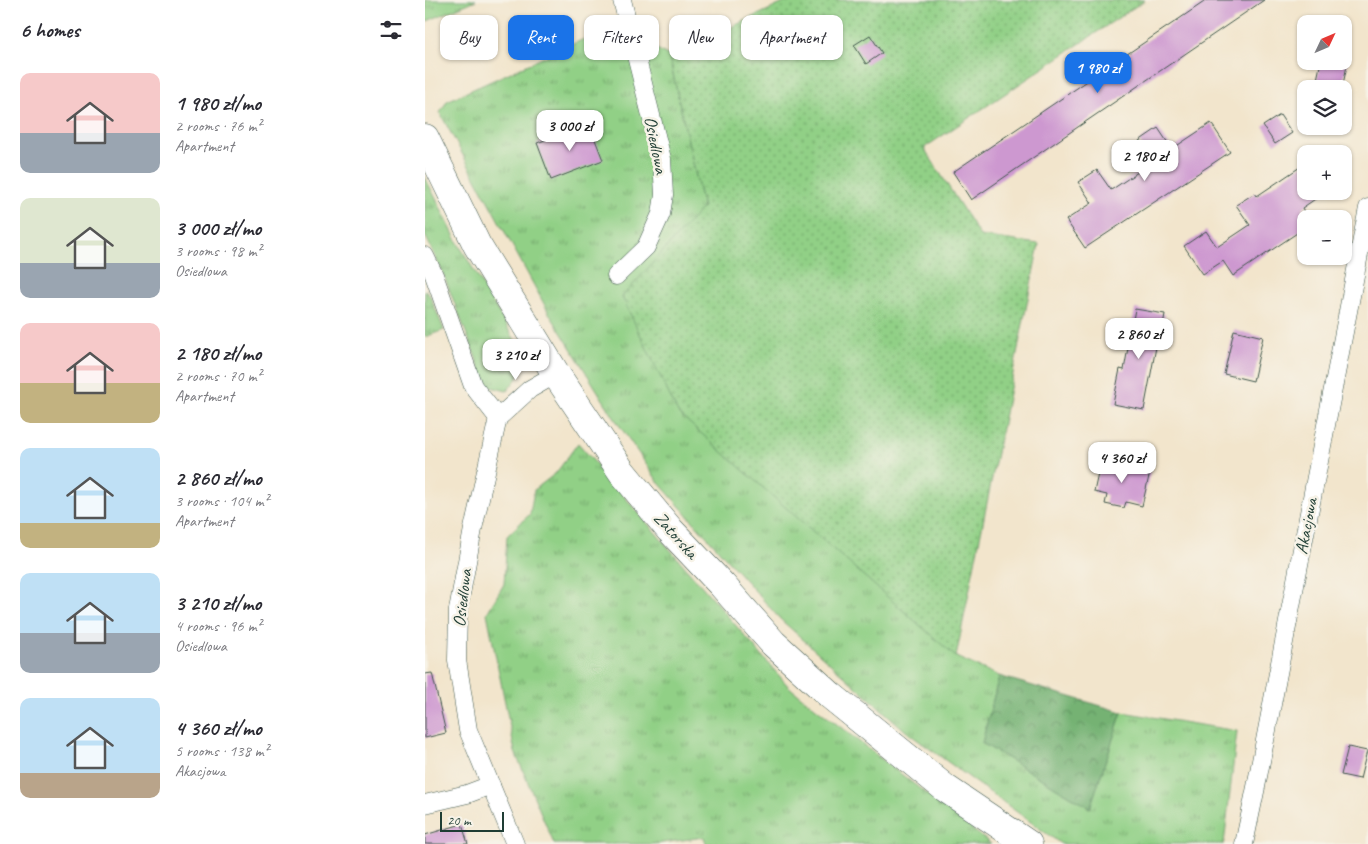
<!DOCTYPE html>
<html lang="en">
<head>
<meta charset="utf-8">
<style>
	body { margin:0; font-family:Caveat,sans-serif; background:#f7f7f7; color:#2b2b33; height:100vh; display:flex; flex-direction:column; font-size:19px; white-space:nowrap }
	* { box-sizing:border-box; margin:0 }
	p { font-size:16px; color:#7c7c81 }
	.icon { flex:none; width:28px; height:28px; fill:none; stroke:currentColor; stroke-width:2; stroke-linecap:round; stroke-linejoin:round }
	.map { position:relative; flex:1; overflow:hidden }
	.side { display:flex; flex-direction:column; background:#fff; width:425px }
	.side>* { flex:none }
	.hud { position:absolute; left:15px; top:15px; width:475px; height:45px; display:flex; gap:10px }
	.needle { width:32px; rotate:46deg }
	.fabs { position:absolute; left:872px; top:15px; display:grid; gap:10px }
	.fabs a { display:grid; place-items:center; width:55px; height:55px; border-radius:10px; background:#fff; box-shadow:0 1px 4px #0004; font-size:25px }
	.scale { position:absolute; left:15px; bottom:12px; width:64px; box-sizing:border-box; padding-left:5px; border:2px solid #1f3d34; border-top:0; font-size:14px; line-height:18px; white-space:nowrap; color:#1f3d34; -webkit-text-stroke:4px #f7f3e8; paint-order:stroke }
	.price { position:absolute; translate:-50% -42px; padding:0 11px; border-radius:10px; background:#fff; color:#222; font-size:16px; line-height:32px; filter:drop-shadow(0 1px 2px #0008) }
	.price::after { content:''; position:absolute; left:50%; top:30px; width:15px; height:11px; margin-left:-8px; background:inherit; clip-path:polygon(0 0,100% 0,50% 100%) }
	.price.active { background:#1a73e8; color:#fff }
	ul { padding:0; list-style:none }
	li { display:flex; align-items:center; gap:15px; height:125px; padding:0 20px }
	li span { display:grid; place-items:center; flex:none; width:140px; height:100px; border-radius:10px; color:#555 }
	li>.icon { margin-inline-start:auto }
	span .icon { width:60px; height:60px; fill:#fffc; stroke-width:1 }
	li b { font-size:21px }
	h2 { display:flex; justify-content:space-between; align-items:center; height:60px; padding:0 20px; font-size:21px }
	.pill { padding:0 18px; border-radius:10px; background:#fff; box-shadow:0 1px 4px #0004; font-size:18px; line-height:45px }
	.pill.active { background:#1a73e8; color:#fff }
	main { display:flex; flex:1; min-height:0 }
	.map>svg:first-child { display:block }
	.grass { fill:url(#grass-tufts); stroke:#58865d }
	.forest { fill:url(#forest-crowns); stroke:#4a7854 }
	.park { fill:url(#park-dots); stroke:#58865d }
	.building { fill:#cd98d0 }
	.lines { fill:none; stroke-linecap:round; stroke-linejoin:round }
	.street-casing { stroke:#3f564b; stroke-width:19 }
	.primary-casing { stroke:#3f564b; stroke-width:29 }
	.street { stroke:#fff; stroke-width:18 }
	.primary { stroke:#fff; stroke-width:28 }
	.labels { text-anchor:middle; stroke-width:5; stroke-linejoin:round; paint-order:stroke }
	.street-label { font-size:18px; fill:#1f3d34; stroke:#f7f3e8 }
</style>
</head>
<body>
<main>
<section class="side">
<h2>6 homes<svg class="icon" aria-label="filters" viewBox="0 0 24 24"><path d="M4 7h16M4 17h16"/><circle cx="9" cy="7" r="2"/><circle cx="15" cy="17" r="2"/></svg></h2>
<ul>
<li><span style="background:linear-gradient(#f6c9c9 60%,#9aa5b1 0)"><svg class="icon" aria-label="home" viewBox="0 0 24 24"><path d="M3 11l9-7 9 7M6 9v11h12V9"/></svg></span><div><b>1 980 zł/mo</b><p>2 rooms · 76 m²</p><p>Apartment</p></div></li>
<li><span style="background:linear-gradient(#dfe7d0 65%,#9aa5b1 0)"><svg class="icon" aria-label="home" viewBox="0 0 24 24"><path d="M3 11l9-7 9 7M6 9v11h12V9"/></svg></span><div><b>3 000 zł/mo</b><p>3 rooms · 98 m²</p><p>Osiedlowa</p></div></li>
<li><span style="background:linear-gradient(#f6c9c9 60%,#c2b280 0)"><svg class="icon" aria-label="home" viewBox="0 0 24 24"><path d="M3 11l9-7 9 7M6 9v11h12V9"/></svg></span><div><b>2 180 zł/mo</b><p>2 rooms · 70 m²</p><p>Apartment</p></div></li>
<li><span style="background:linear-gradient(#bfe0f5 75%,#c2b280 0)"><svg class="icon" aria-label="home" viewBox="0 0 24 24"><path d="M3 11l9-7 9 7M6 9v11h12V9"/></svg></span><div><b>2 860 zł/mo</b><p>3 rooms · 104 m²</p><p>Apartment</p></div></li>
<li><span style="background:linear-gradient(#bfe0f5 60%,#9aa5b1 0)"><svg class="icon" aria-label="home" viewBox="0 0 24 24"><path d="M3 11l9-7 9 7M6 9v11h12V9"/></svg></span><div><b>3 210 zł/mo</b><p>4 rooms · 96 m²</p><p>Osiedlowa</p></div></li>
<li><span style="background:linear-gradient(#bfe0f5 75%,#b9a48a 0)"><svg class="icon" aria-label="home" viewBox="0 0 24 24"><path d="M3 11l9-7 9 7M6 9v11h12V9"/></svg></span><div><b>4 360 zł/mo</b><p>5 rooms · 138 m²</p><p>Akacjowa</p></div></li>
</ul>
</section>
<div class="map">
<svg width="943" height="844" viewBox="0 0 943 844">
	<defs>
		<pattern id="grass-tufts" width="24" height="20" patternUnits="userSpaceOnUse" patternTransform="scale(1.25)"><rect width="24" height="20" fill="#91d086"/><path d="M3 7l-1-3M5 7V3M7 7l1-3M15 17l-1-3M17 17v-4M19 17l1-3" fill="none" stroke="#76aa6e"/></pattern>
		<pattern id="forest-crowns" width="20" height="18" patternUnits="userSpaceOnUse" patternTransform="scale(1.25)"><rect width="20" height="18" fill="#74b273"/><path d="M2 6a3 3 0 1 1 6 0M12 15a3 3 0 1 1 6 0" fill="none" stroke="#5f925f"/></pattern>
		<pattern id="park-dots" width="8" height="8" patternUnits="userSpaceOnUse" patternTransform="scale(1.25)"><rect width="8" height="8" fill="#91d086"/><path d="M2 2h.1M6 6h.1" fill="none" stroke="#76aa6e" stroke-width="1.8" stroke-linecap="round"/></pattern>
	</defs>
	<rect width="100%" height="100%" fill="#f7f3e8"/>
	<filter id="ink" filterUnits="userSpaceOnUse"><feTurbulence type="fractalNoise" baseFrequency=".02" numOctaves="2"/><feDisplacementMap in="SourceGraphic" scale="10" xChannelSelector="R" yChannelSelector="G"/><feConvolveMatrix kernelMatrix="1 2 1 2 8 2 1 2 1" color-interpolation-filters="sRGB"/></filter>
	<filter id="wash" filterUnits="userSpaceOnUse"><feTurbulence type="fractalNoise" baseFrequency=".0096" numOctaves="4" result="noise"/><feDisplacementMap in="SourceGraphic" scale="20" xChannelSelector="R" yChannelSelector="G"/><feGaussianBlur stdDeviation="1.12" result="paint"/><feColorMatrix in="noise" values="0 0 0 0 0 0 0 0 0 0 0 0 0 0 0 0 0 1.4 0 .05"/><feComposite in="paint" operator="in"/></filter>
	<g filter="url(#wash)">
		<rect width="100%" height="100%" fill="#f2e5cc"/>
		<!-- grass -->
		<g class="grass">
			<path d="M0 0H51L0 22Z"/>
			<path d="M190 25 244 56 278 208 197 298 531 657 574 676 557 743 665 808 697 712 812 731 799 844H636L483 733 355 619 234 483 190 419 124 313 15 113 22 101Z"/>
			<path d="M0 177 33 243 98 354 93 377 82 391 62 386 17 271 0 235Z"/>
			<path d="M0 290 5 296 19 330 0 337Z"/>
			<path d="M153 443 364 687 566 844H281L279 837 230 844H129L90 752 62 613 79 584 82 536 105 514 109 490 131 473Z"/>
		</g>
		<!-- forest -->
		<path class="forest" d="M574 676 697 712 665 808 557 743Z"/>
		<!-- park -->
		<path class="park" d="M365 0H720L499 148 555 236 614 244 531 657 253 413 197 297 278 207 244 56Z"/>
		<g id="blocks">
			<!-- building -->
			<g class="building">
				<path d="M782 0H839L546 200 528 172Z"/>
				<path d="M445 35 457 53 441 64 429 45Z"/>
				<path d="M896 61H923L917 89H890Z"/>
				<path d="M855 115 867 133 850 144 838 126Z"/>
				<path d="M786 123 805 152 660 248 641 220 667 203 653 182 672 170 686 190 728 162 714 141 733 128 747 149Z"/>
				<path d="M164 124 178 160 126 180 112 143Z"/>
				<path d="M881 163V191H902L877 208 881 215V227L808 276 798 261 778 274 759 246 781 231 792 247 825 225 811 205 830 193 832 196Z"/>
				<path d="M710 309 740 314 734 348 731 347 719 410 688 404 695 369 699 370Z"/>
				<path d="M809 330 838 337 828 381 799 374Z"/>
				<path d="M676 460 725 472 717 506 701 502 699 508 680 504 682 495 669 492Z"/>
				<path d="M7 673 21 733 0 738V674Z"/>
				<path d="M923 747 942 751 935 779 916 775Z"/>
				<path d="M37 824 43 844H0V835Z"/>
			</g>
		</g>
	</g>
	<g filter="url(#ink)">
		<use href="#blocks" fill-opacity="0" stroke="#3f564b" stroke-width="1"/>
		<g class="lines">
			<defs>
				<g id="street">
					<path d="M0 256 9 275 48 386 73 418"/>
					<path d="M191 276 221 247 236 214 239 195 237 159 197 0"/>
					<path d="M0 804 42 794 66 785"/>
					<path d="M90 844 43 730 32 660 33 610 48 529 73 418 105 389 131 374"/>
					<path d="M819 844 831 787 943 208"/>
				</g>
				<path id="primary" d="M0 138 52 245 131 374 197 472 245 530 297 585 348 643 405 695 520 788 603 844"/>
			</defs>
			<!-- street casing -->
			<use href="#street" class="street-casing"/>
			<!-- primary casing -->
			<use href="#primary" class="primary-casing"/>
			<!-- street -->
			<use href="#street" class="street"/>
			<!-- primary -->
			<use href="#primary" class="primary"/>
		</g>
	</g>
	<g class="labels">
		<!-- street labels -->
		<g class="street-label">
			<text transform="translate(231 145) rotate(79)" y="6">Osiedlowa</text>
			<text transform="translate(881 526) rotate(-79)" y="6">Akacjowa</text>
			<text transform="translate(251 535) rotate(48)" y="6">Zatorska</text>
			<text transform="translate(37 598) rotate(-83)" y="6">Osiedlowa</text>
		</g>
	</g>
</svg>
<div class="fabs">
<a><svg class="needle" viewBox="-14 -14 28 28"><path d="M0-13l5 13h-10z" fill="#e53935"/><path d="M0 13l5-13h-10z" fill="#7c7c81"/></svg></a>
<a><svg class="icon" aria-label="layers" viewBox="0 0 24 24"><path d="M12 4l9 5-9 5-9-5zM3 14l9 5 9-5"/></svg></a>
<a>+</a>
<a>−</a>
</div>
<div class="scale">20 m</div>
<b class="price active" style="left:673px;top:94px">1 980 zł</b>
<b class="price" style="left:145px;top:152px">3 000 zł</b>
<b class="price" style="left:720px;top:182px">2 180 zł</b>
<b class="price" style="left:714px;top:360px">2 860 zł</b>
<b class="price" style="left:91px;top:381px">3 210 zł</b>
<b class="price" style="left:697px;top:484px">4 360 zł</b>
<div class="hud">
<a class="pill">Buy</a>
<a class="pill active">Rent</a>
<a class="pill">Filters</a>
<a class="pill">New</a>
<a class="pill">Apartment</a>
</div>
</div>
</main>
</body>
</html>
